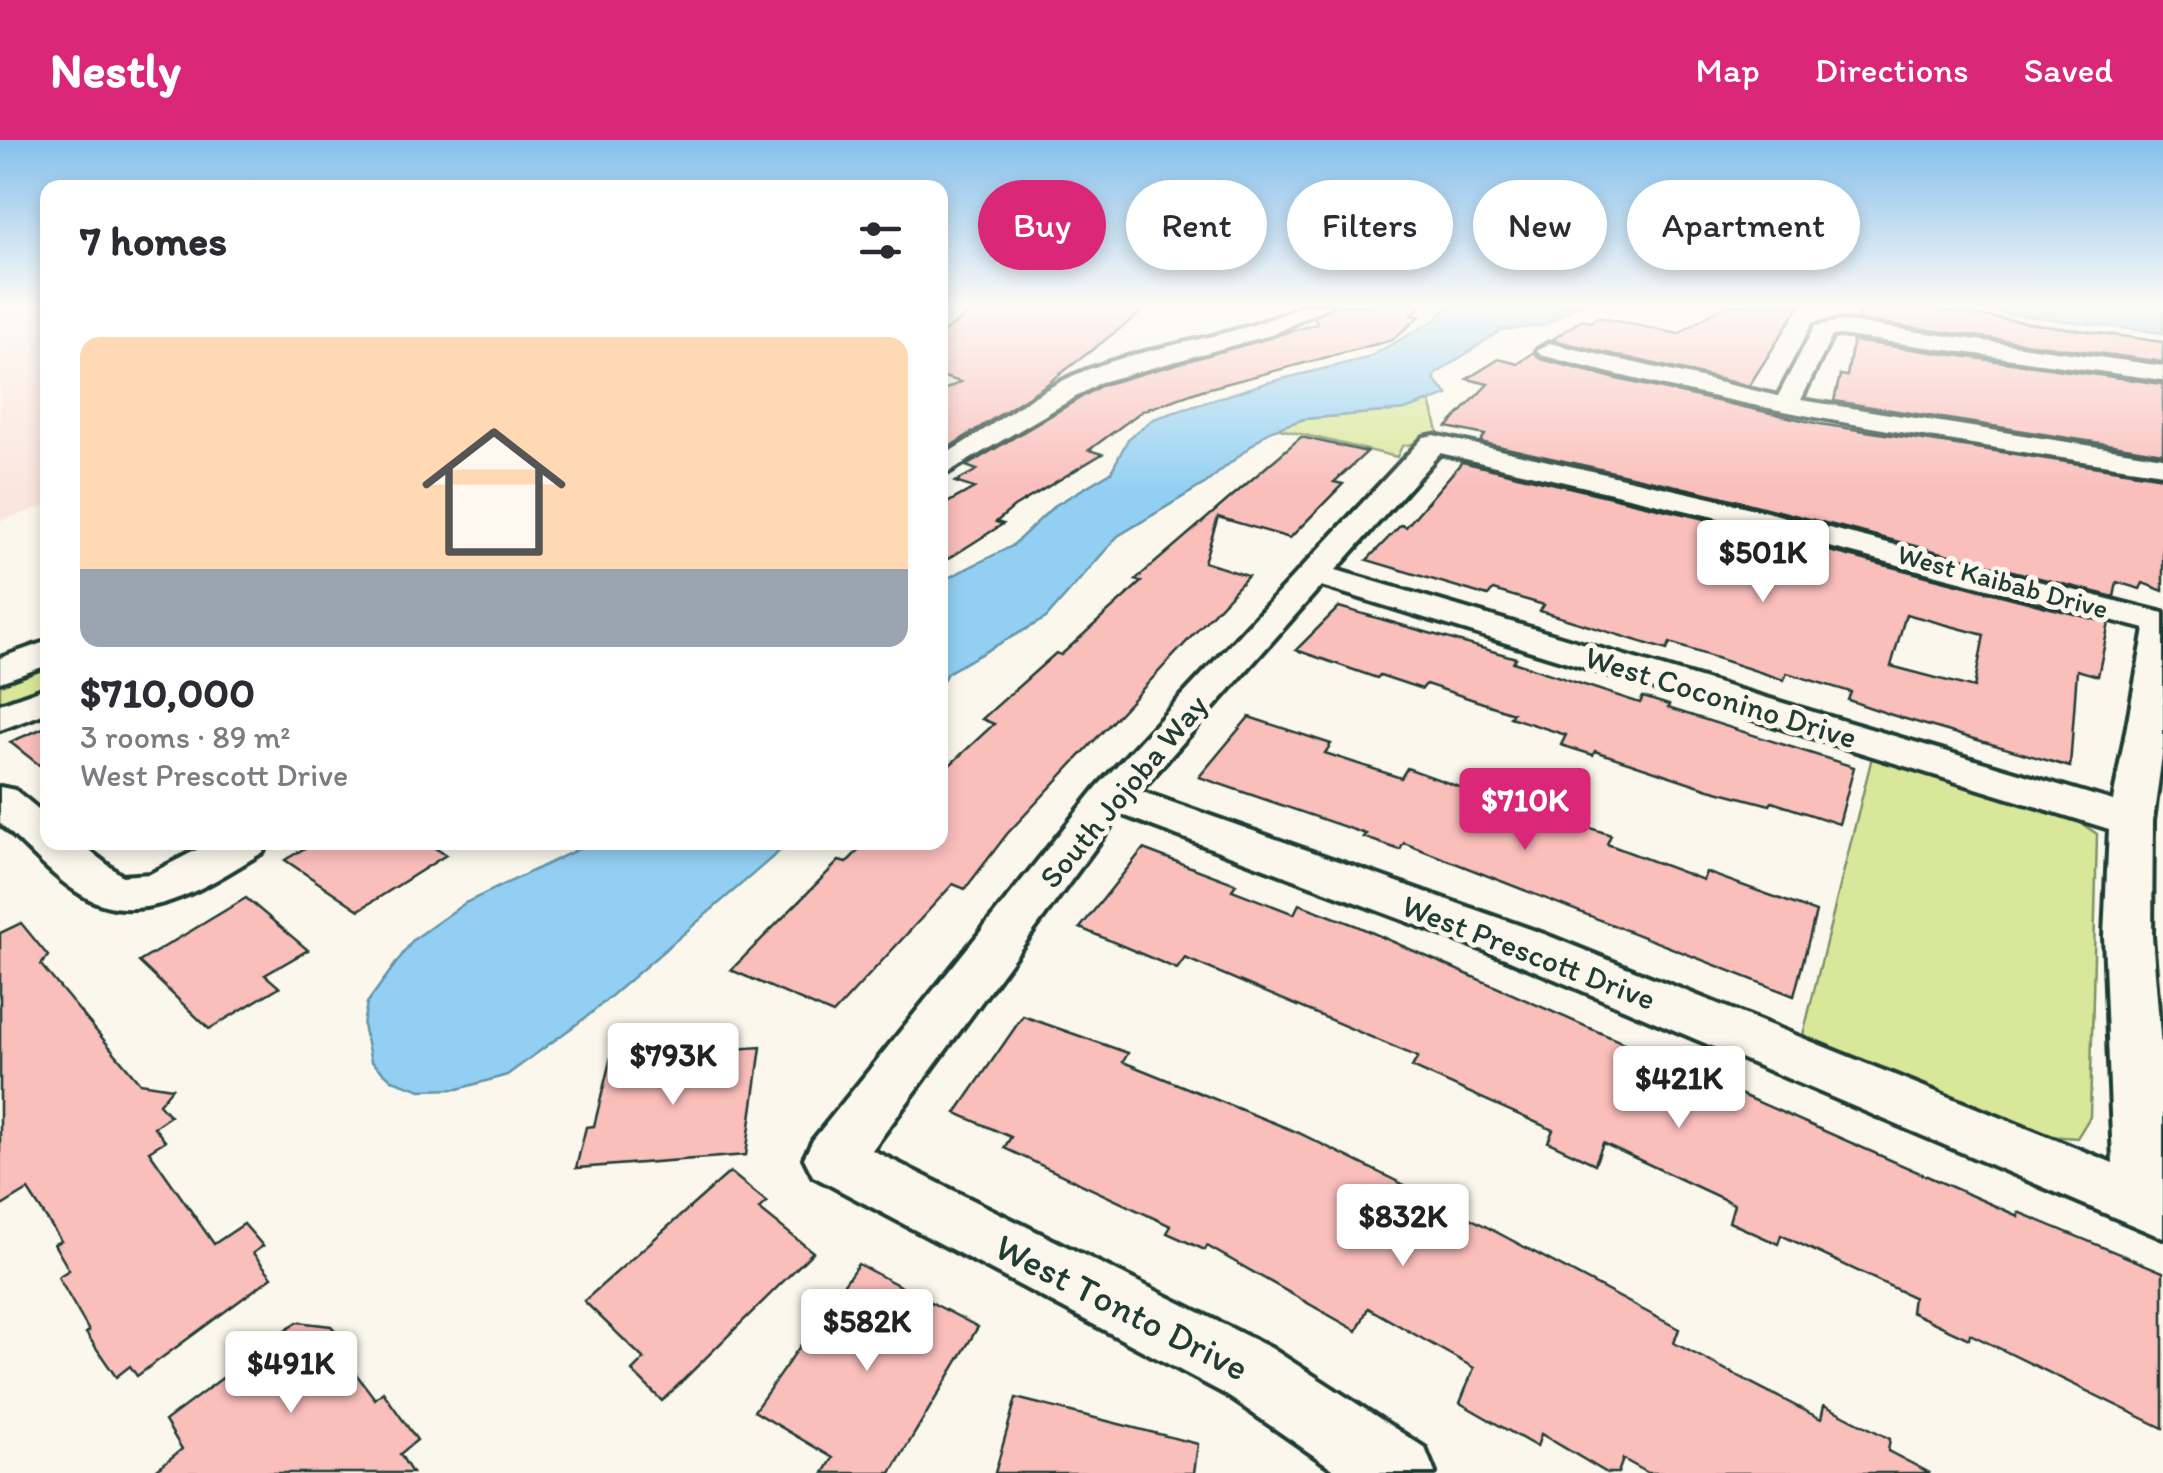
<!DOCTYPE html>
<html lang="en">
<head>
<meta charset="utf-8">
<style>
	body { margin:0; font-family:Itim,sans-serif; background:#f2f2f3; color:#2b2b33; height:100vh; display:flex; flex-direction:column; font-size:38px; white-space:nowrap }
	* { box-sizing:border-box; margin:0 }
	p { font-size:32px; color:#7c7c81 }
	.icon { flex:none; width:55px; height:55px; fill:none; stroke:currentColor; stroke-width:2; stroke-linecap:round; stroke-linejoin:round }
	.map { position:relative; flex:1; overflow:hidden }
	.details { position:absolute; left:40px; top:40px; width:908px; height:670px; display:flex; flex-direction:column; background:#fff; border-radius:20px; box-shadow:0 5px 15px #0003 }
	.details>* { flex:none }
	.banner { position:absolute; left:978px; top:40px; width:950px; height:90px; display:flex; gap:20px }
	.price { position:absolute; translate:-50% -85px; padding:0 22px; border-radius:10px; background:#fff; color:#222; font-size:32px; line-height:65px; filter:drop-shadow(0 2px 5px #0008) }
	.price::after { content:''; position:absolute; left:50%; top:60px; width:30px; height:22px; margin-left:-15px; background:inherit; clip-path:polygon(0 0,100% 0,50% 100%) }
	.price.on { background:#db2777; color:#fff }
	ul { padding:0; list-style:none }
	li { display:grid; align-content:center; gap:20px; height:530px; padding:0 40px }
	li span { display:grid; place-items:center; height:310px; border-radius:20px; color:#555 }
	li>.icon { margin-inline-start:auto }
	span .icon { width:180px; height:180px; fill:#fffc; stroke-width:1 }
	li b { font-size:42px }
	h2 { display:flex; justify-content:space-between; align-items:center; height:120px; padding:0 40px; font-size:42px }
	.tag { padding:0 35px; border-radius:45px; background:#fff; box-shadow:0 5px 15px #0003; font-size:35px; line-height:90px }
	.tag.on { background:#db2777; color:#fff }
	header { display:flex; align-items:center; gap:60px; box-sizing:border-box; height:140px; padding:0 50px; background:#db2777; color:#fff }
	header strong { font-size:48px }
	nav { display:flex; gap:55px; margin-inline-start:auto; font-size:35px }
	.map>svg:first-child { display:block }
	.built { fill:#fbe6dd }
	.green { fill:#d9e79a; stroke:#7c9267; stroke-width:2.5 }
	.water { fill:#92cff3; stroke:#6495a7; stroke-width:2.5 }
	.building { fill:#fabebb; stroke:#1f3d34; stroke-width:2.5; fill-rule:evenodd }
	.lines { fill:none; stroke-linecap:round; stroke-linejoin:round }
	.minor-casing { stroke:#1f3d34; stroke-width:8 }
	.minor { fill:#fbf7ec; fill-rule:evenodd }
	.labels { text-anchor:middle; stroke-width:10; stroke-linejoin:round; paint-order:stroke }
	.far-street-label { font-size:28px; fill:#1f3d34; stroke:#fbf7ec }
	.street-label { font-size:32px; fill:#1f3d34; stroke:#fbf7ec }
	.near-street-label { font-size:38px; fill:#1f3d34; stroke:#fbf7ec }
</style>
</head>
<body>
<header>
<strong>Nestly</strong>
<nav><a>Map</a><a>Directions</a><a>Saved</a></nav>
</header>
<div class="map">
<svg width="2163" height="1333" viewBox="0 0 2163 1333">
	<rect width="100%" height="100%" fill="#fbf7ec"/>
	<filter id="ink" filterUnits="userSpaceOnUse"><feTurbulence type="fractalNoise" baseFrequency=".01" numOctaves="2"/><feDisplacementMap in="SourceGraphic" scale="20" xChannelSelector="R" yChannelSelector="G"/><feConvolveMatrix kernelMatrix="1 2 1 2 8 2 1 2 1" color-interpolation-filters="sRGB"/></filter>
	<g filter="url(#ink)">
		<!-- built -->
		<path class="built" d="M0 165H47L48 365 0 381Z"/>
		<!-- green -->
		<g class="green">
			<path d="M1430 261 1440 299 1402 306 1397 317 1276 288 1304 279 1404 270Z"/>
			<path d="M47 523V548L0 562V542Z"/>
			<path d="M1873 613 2066 673 2097 694 2090 977 2077 998 2048 996 1803 895Z"/>
		</g>
		<!-- water -->
		<g class="water">
			<path d="M1451 165H1578L1545 185 1501 190 1436 234 1434 240 1448 255 1404 270 1304 279 1269 291 1206 343 1118 396 1046 478 947 533 940 546V442L1012 406 1054 366 1111 332 1128 299 1153 279 1266 243 1367 218 1435 180Z"/>
			<path d="M1939 165H2163V193Z"/>
			<path d="M591 703H789L589 875 507 935 458 949 421 950 392 940 371 921 363 885 367 863 413 800 465 763Z"/>
		</g>
		<!-- building -->
		<g class="building">
			<path d="M981 165H1151L1046 245 940 313V252L961 242 940 236V195Z"/>
			<path d="M1335 165H1422L1411 175 1420 176 1392 200 1202 250 1142 271 1089 310 1102 314 1014 367 996 382 1003 384 940 424V367L974 348 955 342 977 330 966 326 1102 245 1317 184 1315 177Z"/>
			<path d="M1726 165H1800L1749 246 1552 200 1581 180 1591 182 1597 177 1678 194Z"/>
			<path d="M1859 165H1905L2163 202V222L1857 180Z"/>
			<path d="M1853 201 2163 244V313L1834 261 1840 235 1847 236Z"/>
			<path d="M1534 212 1540 219 1617 239 1820 284 2163 337V451L2143 443 2140 449 2117 442 2114 457 1716 355 1480 302 1485 295 1447 287 1488 244 1467 239 1499 219 1518 224Z"/>
			<path d="M1301 297 1367 312 1334 342 1343 344 1290 398 1218 377 1204 422 1248 436 1007 694 965 749 953 744 833 874 731 830 839 721 846 723 867 702H940V634L994 584 982 579 1056 513 1061 515 1141 442 1135 440Z"/>
			<path d="M1462 322 1709 380 2109 483 2098 536 2077 530 2070 627 1892 575 1848 560 1851 552 1787 533 1784 540 1670 503 1667 510 1540 471 1544 465 1493 450 1488 456 1367 420 1401 385 1406 387ZM1906 474 1984 495 1974 548 1891 526Z"/>
			<path d="M1339 467 1516 518 1513 522 1640 563 1643 557 1669 565 1668 568 1854 627 1839 684 1772 662 1770 665 1709 649 1595 611 1593 615 1561 605 1566 595 1510 577 1513 573 1426 544 1422 549 1380 535 1377 538 1296 510Z"/>
			<path d="M1249 577 1331 604 1325 613 1401 638 1407 628 1573 688 1576 683 1611 695 1607 704 1703 740 1706 732 1816 772 1794 856 1404 703 1400 710 1363 697 1366 694 1199 637Z"/>
			<path d="M48 586V632L10 602Z"/>
			<path d="M315 702H425L446 715 359 770 285 720Z"/>
			<path d="M1143 709 1236 744 1232 750 1294 774 1299 764 1357 786 2018 1076V1072L2163 1132V1288L1970 1194 1969 1199 1911 1172 1913 1157 1781 1095 1778 1104 1729 1082 1734 1064 1603 1003 1595 1024 1548 1002 1553 990 1412 927 1418 917 1185 818 1177 829 1080 788Z"/>
			<path d="M246 758 308 810 265 835 279 847 209 889 139 822Z"/>
			<path d="M21 783 48 816 41 825 140 943 172 948 159 964 170 976 154 987 165 1001 149 1011 214 1104 244 1084 263 1106 253 1113 272 1137 137 1236 130 1226 116 1237 86 1193 89 1191 58 1137 69 1130 54 1104 61 1101 28 1050 0 1067V793Z"/>
			<path d="M1023 876 1128 913 1123 922 1299 993 1453 1069 1679 1189 1674 1203 1821 1279 1824 1265 1890 1299 1888 1311 1930 1333H1648L1623 1319 1618 1333H1607L1541 1294 1537 1307 1460 1263 1474 1228 1368 1168 1357 1191 1207 1106 1205 1110 1167 1093 1171 1086 1004 1008 1011 997 956 973Z"/>
			<path d="M761 907 746 1015 576 1028 586 987 594 986 611 917Z"/>
			<path d="M730 1032 767 1062 759 1069 813 1112 662 1261 632 1231 644 1219 584 1161Z"/>
			<path d="M858 1124 978 1187 891 1333H824L833 1318 754 1271Z"/>
			<path d="M297 1182 331 1186 343 1199 337 1209 375 1259 383 1252 417 1300 400 1314 412 1333H152L182 1309 165 1281Z"/>
			<path d="M1016 1258 1198 1304 1194 1333H995Z"/>
		</g>
		<g class="lines">
			<defs>
				<g id="minor">
					<path d="M1304 165H1331L1274 194 1101 242 940 337V317C989 290 1032 252 1084 231 1156 203 1234 199 1304 165Z"/>
					<path d="M1840 181 2163 226V240L1840 195 1832 196 1801 260 2163 317V333C1954 302 1745 271 1541 215L1537 210 1549 203 1778 256 1815 186Z"/>
					<path d="M1434 295 1715 359 2163 473V608L2153 681 2152 796 2163 932V1098L1510 820 1120 674 872 1010 1271 1208 1425 1308 1435 1333H1339L1225 1254 813 1036 804 1018 813 1000 1097 647 1424 297ZM1440 313 1710 376 2145 489 2113 661 1336 430ZM1321 446 2109 689 2104 796 2113 1023 1544 794 1140 651Z"/>
					<path d="M48 501V525L0 542V518Z"/>
					<path d="M48 547V572L0 590V564Z"/>
					<path d="M0 647 15 650 48 677V702H78L122 736 150 734 212 702H269L263 712C211 743 143 792 82 755 52 737 26 706 0 683Z"/>
				</g>
			</defs>
			<!-- minor casing -->
			<use href="#minor" class="minor-casing"/>
			<!-- minor -->
			<use href="#minor" class="minor"/>
		</g>
	</g>
	<!-- sky -->
	<linearGradient id="sky" x2="0" y2="1"><stop stop-color="#85bfec"/><stop offset="0.47" stop-color="#fdfbf6"/><stop offset="1" stop-color="#fdfbf6" stop-opacity="0"/></linearGradient>
	<rect width="2163" height="352" fill="url(#sky)"/>
	<g class="labels">
		<!-- far-street labels -->
		<g class="far-street-label">
			<text transform="translate(2003 441) rotate(15)" y="10">West Kaibab Drive</text>
		</g>
		<!-- street labels -->
		<g class="street-label">
			<text transform="translate(1721 557) rotate(17)" y="11">West Coconino Drive</text>
			<text transform="translate(1123 651) rotate(-50)" y="11">South Jojoba Way</text>
			<text transform="translate(1529 812) rotate(21)" y="11">West Prescott Drive</text>
		</g>
		<!-- near-street labels -->
		<g class="near-street-label">
			<text transform="translate(1122 1167) rotate(27)" y="13">West Tonto Drive</text>
		</g>
	</g>
</svg>
<b class="price" style="left:1763px;top:465px">$501K</b>
<b class="price on" style="left:1525px;top:713px">$710K</b>
<b class="price" style="left:673px;top:968px">$793K</b>
<b class="price" style="left:1679px;top:991px">$421K</b>
<b class="price" style="left:1403px;top:1129px">$832K</b>
<b class="price" style="left:867px;top:1234px">$582K</b>
<b class="price" style="left:291px;top:1276px">$491K</b>
<div class="banner">
<a class="tag on">Buy</a>
<a class="tag">Rent</a>
<a class="tag">Filters</a>
<a class="tag">New</a>
<a class="tag">Apartment</a>
</div>
<section class="details">
<h2>7 homes<svg class="icon" aria-label="filters" viewBox="0 0 24 24"><path d="M4 7h16M4 17h16"/><circle cx="9" cy="7" r="2"/><circle cx="15" cy="17" r="2"/></svg></h2>
<ul>
<li><span style="background:linear-gradient(#ffd9b3 75%,#9aa5b1 0)"><svg class="icon" aria-label="home" viewBox="0 0 24 24"><path d="M3 11l9-7 9 7M6 9v11h12V9"/></svg></span><div><b>$710,000</b><p>3 rooms · 89 m²</p><p>West Prescott Drive</p></div></li>
</ul>
</section>
</div>
</body>
</html>
